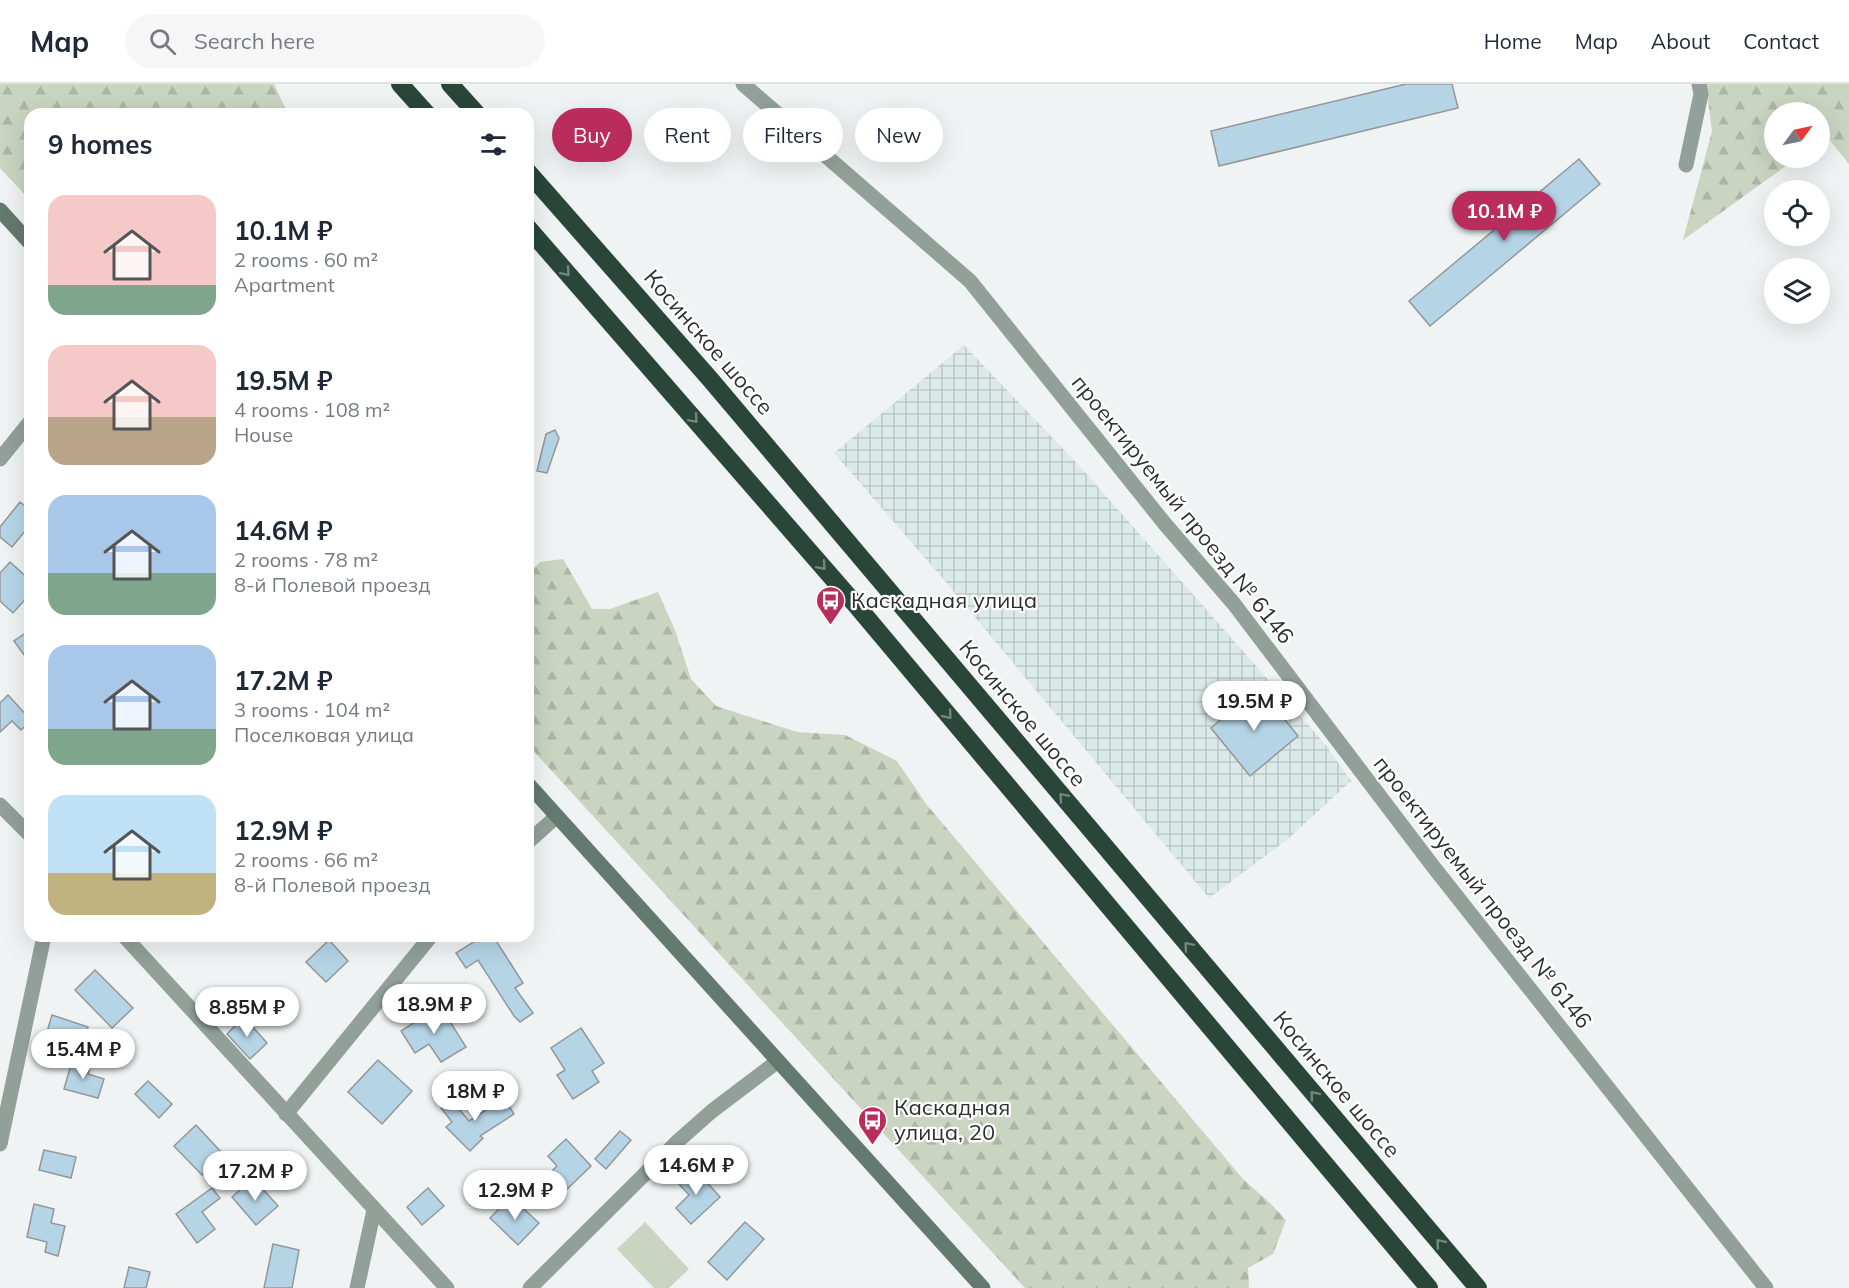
<!DOCTYPE html>
<html lang="en">
<head>
<meta charset="utf-8">
<style>
	body { margin:0; font-family:Mulish,sans-serif; background:#f6f6f7; color:#1f2937; height:100vh; display:flex; flex-direction:column; font-size:22px; white-space:nowrap }
	* { box-sizing:border-box; margin:0 }
	p { font-size:20px; color:#747a83 }
	.icon { flex:none; width:33px; height:33px; fill:none; stroke:currentColor; stroke-width:2; stroke-linecap:round; stroke-linejoin:round }
	.map { position:relative; flex:1; overflow:hidden }
	.drawer { position:absolute; left:24px; top:24px; width:510px; height:834px; display:flex; flex-direction:column; background:#fff; border-radius:18px; box-shadow:0 6px 24px #0002 }
	.drawer>* { flex:none }
	.hud { position:absolute; left:552px; top:24px; width:570px; height:54px; display:flex; gap:12px }
	.needle { width:39px; rotate:57deg }
	.buttons { position:absolute; left:1764px; top:18px; display:grid; gap:12px }
	.buttons a { display:grid; place-items:center; width:66px; height:66px; border-radius:50%; background:#fff; box-shadow:0 6px 24px #0002; font-size:30px }
	.price { position:absolute; translate:-50% -51px; padding:0 14px; border-radius:21px; background:#fff; color:#222; font-size:20px; line-height:39px; filter:drop-shadow(0 2px 3px #0008) }
	.price::after { content:''; position:absolute; left:50%; top:36px; width:18px; height:14px; margin-left:-9px; background:inherit; clip-path:polygon(0 0,100% 0,50% 100%) }
	.price.active { background:#ba2c5c; color:#fff }
	ul { padding:0; list-style:none }
	li { display:flex; align-items:center; gap:18px; height:150px; padding:0 24px }
	li span { display:grid; place-items:center; flex:none; width:168px; height:120px; border-radius:18px; color:#555 }
	li>.icon { margin-inline-start:auto }
	span .icon { width:72px; height:72px; fill:#fffc; stroke-width:1 }
	li b { font-size:26px }
	h2 { display:flex; justify-content:space-between; align-items:center; height:72px; padding:0 24px; font-size:26px }
	.chip { padding:0 21px; border-radius:27px; background:#fff; box-shadow:0 6px 24px #0002; font-size:21px; line-height:54px }
	.chip.active { background:#ba2c5c; color:#fff }
	header { display:flex; align-items:center; gap:36px; box-sizing:border-box; height:84px; padding:0 30px; background:#fff; border-bottom:2px solid #e0e1e3 }
	header strong { font-size:28px }
	nav { display:flex; gap:33px; margin-inline-start:auto; font-size:21px }
	.search { width:420px; height:54px; background:#f6f6f7; display:flex; align-items:center; gap:15px; box-sizing:border-box; padding:0 21px; border-radius:33px; color:#747a83; font-size:22px }
	.map>svg:first-child { display:block }
	.industrial { fill:url(#industrial-grid) }
	.grass { fill:#c9d4c1 }
	.forest { fill:url(#forest-firs) }
	.building { fill:#b5d5e7; stroke:#949799; stroke-width:1.5 }
	.lines { fill:none; stroke-linecap:round; stroke-linejoin:round }
	.street { stroke:#92a099; stroke-width:15 }
	.secondary { stroke:#64796f; stroke-width:15 }
	.highway { stroke:#294639; stroke-width:18 }
	.oneway { stroke:#74877e }
	.labels { text-anchor:middle; stroke-width:4.5; stroke-linejoin:round; paint-order:stroke }
	.street-label { font-size:22px; fill:#2e2f2f; stroke:#fff }
	.poi-label { font-size:22px; fill:#2e2f2f; stroke:#fff; text-anchor:start }
</style>
</head>
<body>
<header>
<strong>Map</strong>
<div class="search"><svg class="icon" aria-label="search" viewBox="0 0 24 24"><circle cx="10" cy="10" r="6"/><path d="M15 15l6 6"/></svg>Search here</div>
<nav><a>Home</a><a>Map</a><a>About</a><a>Contact</a></nav>
</header>
<div class="map">
<svg width="1849" height="1204" viewBox="0 0 1849 1204">
	<defs>
		<pattern id="industrial-grid" width="8" height="8" patternUnits="userSpaceOnUse" patternTransform="scale(1.5)"><rect width="8" height="8" fill="#dce9e9"/><path d="M0 4h8M4 0v8" fill="none" stroke="#bdc8c8"/></pattern>
		<pattern id="forest-firs" width="22" height="20" patternUnits="userSpaceOnUse" patternTransform="scale(1.5)"><rect width="22" height="20" fill="#c9d4c1"/><path d="M5 1l3.5 6h-7zM16 11l3.5 6h-7z" fill="#adb6a6"/></pattern>
	</defs>
	<rect width="100%" height="100%" fill="#eff3f3"/>
	<!-- industrial -->
	<path class="industrial" d="M964 261 1084 387 1325 660 1351 697 1288 755 1209 814 944 496 834 369Z"/>
	<!-- grass -->
	<path class="grass" d="M645 1138 689 1185 669 1204H654L617 1165Z"/>
	<!-- forest -->
	<g class="forest">
		<path d="M0 0H274L288 30H30V116L0 84Z"/>
		<path d="M1706 0H1849V80L1827 53 1820 58V28H1774V74H1797L1683 156 1712 47Z"/>
		<path d="M563 475 592 525H610L658 508 675 546 691 595 716 622 797 648 845 651 897 677 927 721 1243 1095 1269 1118 1286 1136 1273 1170 1248 1184 1249 1204H1025L528 661V491L540 478Z"/>
	</g>
	<!-- building -->
	<g class="building">
		<path d="M1406 0H1452L1458 24 1219 82 1211 47Z"/>
		<path d="M1579 75 1600 100 1430 242 1409 217Z"/>
		<path d="M555 346 559 354 547 389 537 387 546 350Z"/>
		<path d="M20 418 30 426V441L12 463 0 453V443Z"/>
		<path d="M10 478 30 496V510L13 529 0 517V489Z"/>
		<path d="M30 546V579L14 557Z"/>
		<path d="M1259 604 1298 652 1250 692 1211 644Z"/>
		<path d="M8 611 30 635V638L21 646 12 637 0 648V619Z"/>
		<path d="M483 852H493L523 899 515 904 533 929 520 938 514 932 478 876 466 884 456 869Z"/>
		<path d="M329 856 348 877 326 898 306 878Z"/>
		<path d="M95 886 133 924 112 944 75 906Z"/>
		<path d="M440 922 466 963 441 978 429 960 415 969 401 947Z"/>
		<path d="M52 931 88 943 83 960 47 948Z"/>
		<path d="M244 933 267 959 250 975 227 950Z"/>
		<path d="M581 944 604 979 592 987 599 998 573 1015 557 991 565 986 551 964Z"/>
		<path d="M73 974 91 979 88 990 104 995 98 1014 64 1005Z"/>
		<path d="M378 976 412 1007 382 1040 348 1008Z"/>
		<path d="M148 997 172 1020 159 1034 135 1010Z"/>
		<path d="M504 1014 514 1030 480 1052 483 1054 470 1067 446 1043 452 1038 441 1024 451 1015 469 1037Z"/>
		<path d="M196 1041 223 1070 202 1091 174 1062Z"/>
		<path d="M620 1047 631 1056 606 1085 595 1075Z"/>
		<path d="M566 1055 591 1082 560 1112 544 1095 557 1082 548 1072Z"/>
		<path d="M44 1066 76 1073 71 1094 39 1086Z"/>
		<path d="M694 1084 720 1113 691 1140 676 1124 689 1111 678 1099Z"/>
		<path d="M253 1094 278 1122 256 1141 232 1113Z"/>
		<path d="M212 1104 220 1114 202 1128 215 1145 197 1159 176 1130Z"/>
		<path d="M428 1104 444 1122 422 1141 407 1123Z"/>
		<path d="M511 1113 539 1139 518 1161 490 1134Z"/>
		<path d="M34 1120 54 1125 51 1139 65 1142 58 1172 45 1168 47 1158 27 1153Z"/>
		<path d="M745 1138 764 1155 727 1196 708 1178Z"/>
		<path d="M273 1160 299 1166 292 1204H264Z"/>
		<path d="M129 1183 150 1188 146 1204H124Z"/>
	</g>
	<g class="lines">
		<!-- street -->
		<g class="street">
			<path d="M743 0 970 197 1165 440 1234 520 1432 781 1766 1204"/>
			<path d="M1686 81 1701 10 1699 0"/>
			<path d="M0 375 30 338"/>
			<path d="M0 721 30 751"/>
			<path d="M528 758 557 732"/>
			<path d="M124 852 447 1204"/>
			<path d="M286 1030 431 852"/>
			<path d="M0 1060 44 852"/>
			<path d="M357 1204 374 1126"/>
			<path d="M530 1204 678 1057 712 1027 778 977"/>
		</g>
		<!-- secondary -->
		<g class="secondary">
			<path d="M0 126 30 159"/>
			<path d="M528 700 983 1204"/>
		</g>
		<!-- highway -->
		<g class="highway">
			<path d="M400 0 427 30"/>
			<path d="M450 0 477 30"/>
			<path d="M528 88 710 295 1478 1204"/>
			<path d="M528 144 856 521 1429 1204"/>
		</g>
	</g>
	<!-- one-way arrows -->
	<defs><path id="oneway-chevron" d="M-2-3.5L2.5 0L-2 3.5" fill="none" stroke-width="1.6" stroke-linecap="round" stroke-linejoin="round" transform="scale(1.5)"/></defs>
	<g class="oneway">
		<use href="#oneway-chevron" transform="translate(566 188) rotate(49)"/>
		<use href="#oneway-chevron" transform="translate(694 335) rotate(49)"/>
		<use href="#oneway-chevron" transform="translate(822 482) rotate(49)"/>
		<use href="#oneway-chevron" transform="translate(948 631) rotate(50)"/>
		<use href="#oneway-chevron" transform="translate(1063 713) rotate(-130)"/>
		<use href="#oneway-chevron" transform="translate(1188 862) rotate(-130)"/>
		<use href="#oneway-chevron" transform="translate(1314 1011) rotate(-130)"/>
		<use href="#oneway-chevron" transform="translate(1440 1159) rotate(-130)"/>
	</g>
	<!-- icons -->
	<defs>
		<symbol id="bus-pin" viewBox="-11 -11 22 30"><path d="M0 17L-7.5 6A9.5 9.5 0 1 1 7.5 6Z" fill="#ba2c5c" stroke="#fff"/><path d="M-5-6H5V4H4V6H2V4H-2V6H-4V4H-5ZM-3.5-4V0h7V-4ZM-3.5 1.2v1.5H-2V1.2ZM2 1.2v1.5H3.5V1.2Z" fill="#fff"/></symbol>
	</defs>
	<g fill-rule="evenodd">
		<use href="#bus-pin" x="814" y="500" width="33" height="45"/>
		<use href="#bus-pin" x="856" y="1020" width="33" height="45"/>
	</g>
	<g class="labels">
		<!-- street labels -->
		<g class="street-label">
			<text transform="translate(709 258) rotate(49)" y="8">Косинское шоссе</text>
			<text transform="translate(1183 425) rotate(51)" y="8">проектируемый проезд № 6146</text>
			<text transform="translate(1023 629) rotate(50)" y="8">Косинское шоссе</text>
			<text transform="translate(1483 808) rotate(52)" y="8">проектируемый проезд № 6146</text>
			<text transform="translate(1337 1000) rotate(50)" y="8">Косинское шоссе</text>
		</g>
		<!-- poi labels -->
		<g class="poi-label">
			<text x="851" y="524">Каскадная улица</text>
			<text x="894" y="1031">Каскадная<tspan x="894" dy="25">улица, 20</tspan></text>
		</g>
	</g>
</svg>
<div class="buttons">
<a><svg class="needle" viewBox="-14 -14 28 28"><path d="M0-13l5 13h-10z" fill="#e53935"/><path d="M0 13l5-13h-10z" fill="#747a83"/></svg></a>
<a><svg class="icon" aria-label="locate" viewBox="0 0 24 24"><circle cx="12" cy="12" r="6"/><path d="M12 2v4M12 18v4M2 12h4M18 12h4"/></svg></a>
<a><svg class="icon" aria-label="layers" viewBox="0 0 24 24"><path d="M12 4l9 5-9 5-9-5zM3 14l9 5 9-5"/></svg></a>
</div>
<b class="price active" style="left:1504px;top:158px">10.1M ₽</b>
<b class="price" style="left:1254px;top:648px">19.5M ₽</b>
<b class="price" style="left:434px;top:951px">18.9M ₽</b>
<b class="price" style="left:247px;top:954px">8.85M ₽</b>
<b class="price" style="left:83px;top:996px">15.4M ₽</b>
<b class="price" style="left:475px;top:1038px">18M ₽</b>
<b class="price" style="left:696px;top:1112px">14.6M ₽</b>
<b class="price" style="left:255px;top:1118px">17.2M ₽</b>
<b class="price" style="left:515px;top:1137px">12.9M ₽</b>
<div class="hud">
<a class="chip active">Buy</a>
<a class="chip">Rent</a>
<a class="chip">Filters</a>
<a class="chip">New</a>
</div>
<section class="drawer">
<h2>9 homes<svg class="icon" aria-label="filters" viewBox="0 0 24 24"><path d="M4 7h16M4 17h16"/><circle cx="9" cy="7" r="2"/><circle cx="15" cy="17" r="2"/></svg></h2>
<ul>
<li><span style="background:linear-gradient(#f6c9c9 75%,#7fa58c 0)"><svg class="icon" aria-label="home" viewBox="0 0 24 24"><path d="M3 11l9-7 9 7M6 9v11h12V9"/></svg></span><div><b>10.1M ₽</b><p>2 rooms · 60 m²</p><p>Apartment</p></div></li>
<li><span style="background:linear-gradient(#f6c9c9 60%,#b9a48a 0)"><svg class="icon" aria-label="home" viewBox="0 0 24 24"><path d="M3 11l9-7 9 7M6 9v11h12V9"/></svg></span><div><b>19.5M ₽</b><p>4 rooms · 108 m²</p><p>House</p></div></li>
<li><span style="background:linear-gradient(#a9c7e8 65%,#7fa58c 0)"><svg class="icon" aria-label="home" viewBox="0 0 24 24"><path d="M3 11l9-7 9 7M6 9v11h12V9"/></svg></span><div><b>14.6M ₽</b><p>2 rooms · 78 m²</p><p>8-й Полевой проезд</p></div></li>
<li><span style="background:linear-gradient(#a9c7e8 70%,#7fa58c 0)"><svg class="icon" aria-label="home" viewBox="0 0 24 24"><path d="M3 11l9-7 9 7M6 9v11h12V9"/></svg></span><div><b>17.2M ₽</b><p>3 rooms · 104 m²</p><p>Поселковая улица</p></div></li>
<li><span style="background:linear-gradient(#bfe0f5 65%,#c2b280 0)"><svg class="icon" aria-label="home" viewBox="0 0 24 24"><path d="M3 11l9-7 9 7M6 9v11h12V9"/></svg></span><div><b>12.9M ₽</b><p>2 rooms · 66 m²</p><p>8-й Полевой проезд</p></div></li>
</ul>
</section>
</div>
</body>
</html>
